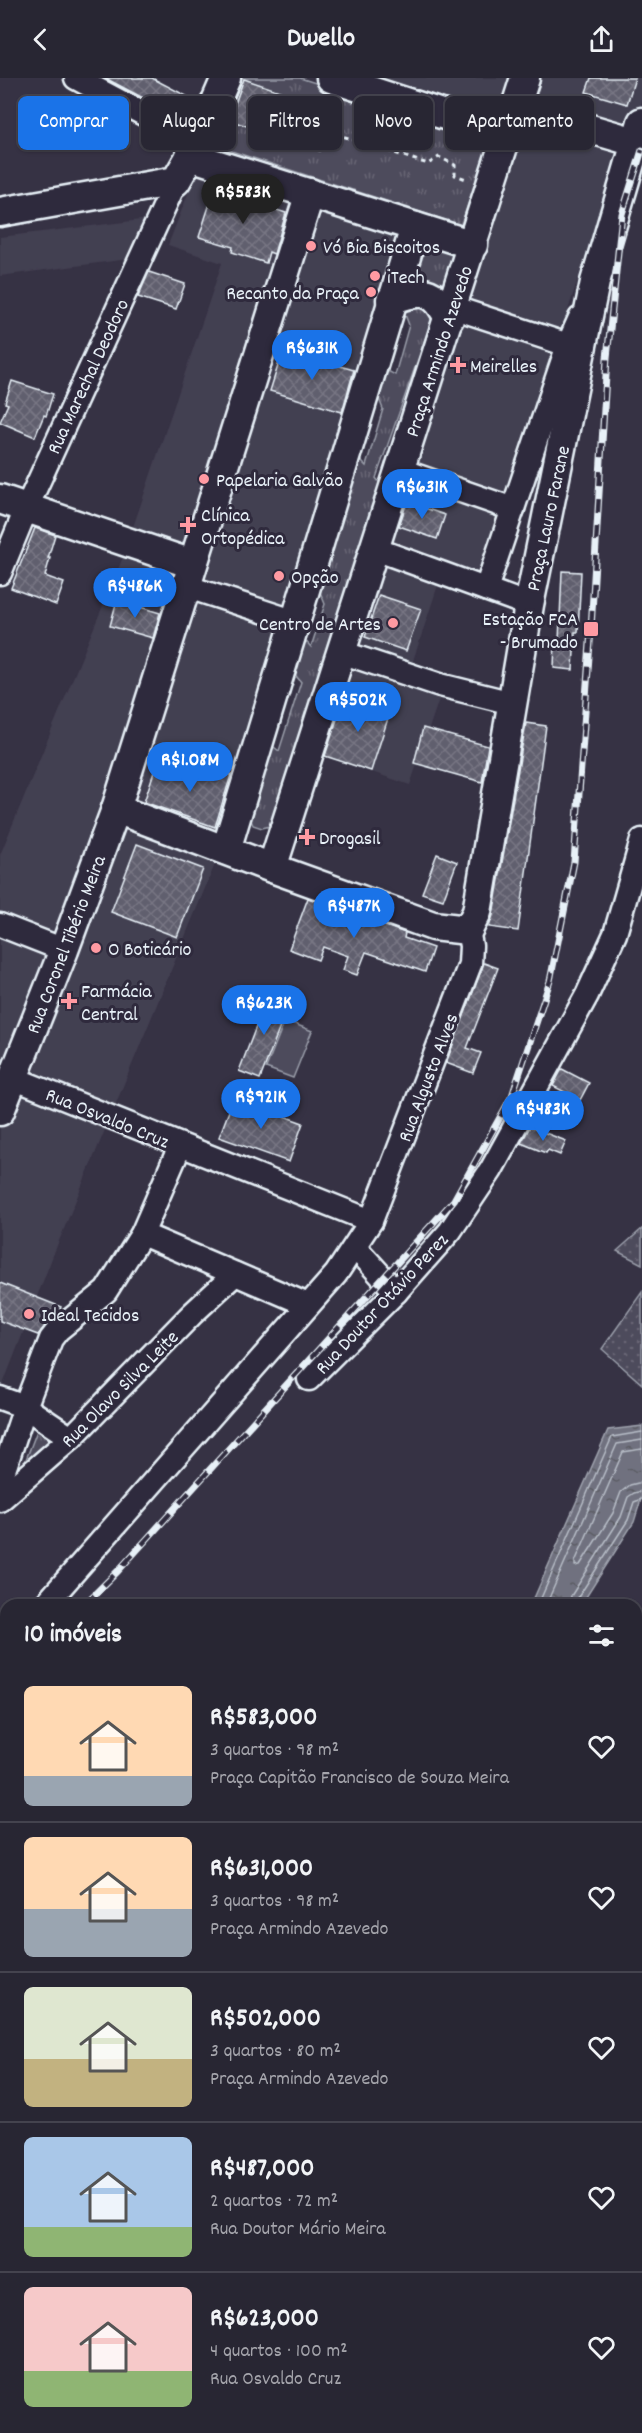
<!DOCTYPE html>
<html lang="pt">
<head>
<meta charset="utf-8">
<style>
	body { margin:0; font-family:Dekko,sans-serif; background:#302e3b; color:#f1f3f6; height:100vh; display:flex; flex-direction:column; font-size:22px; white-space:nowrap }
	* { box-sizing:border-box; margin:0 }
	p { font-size:20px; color:#a5a5ac }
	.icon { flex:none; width:33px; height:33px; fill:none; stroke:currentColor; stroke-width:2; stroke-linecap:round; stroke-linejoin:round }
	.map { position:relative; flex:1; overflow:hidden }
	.sheet { position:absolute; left:0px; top:1521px; width:642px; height:834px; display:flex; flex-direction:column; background:#282633; border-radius:18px 18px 0 0; box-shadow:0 2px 4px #0004,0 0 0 2px #44434e }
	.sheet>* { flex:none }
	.guide { position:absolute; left:18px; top:18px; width:606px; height:54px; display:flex; gap:12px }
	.price { position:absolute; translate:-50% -51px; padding:0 14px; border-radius:21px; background:#1a73e8; color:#fff; font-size:20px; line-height:39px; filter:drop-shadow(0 2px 3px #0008) }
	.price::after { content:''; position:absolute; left:50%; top:36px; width:18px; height:14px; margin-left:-9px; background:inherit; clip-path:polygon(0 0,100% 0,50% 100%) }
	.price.current { background:#222; color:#fff }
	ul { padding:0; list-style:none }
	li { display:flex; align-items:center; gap:18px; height:150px; padding:0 24px }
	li+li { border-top:2px solid #44434e }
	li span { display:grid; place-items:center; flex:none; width:168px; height:120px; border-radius:9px; color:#555 }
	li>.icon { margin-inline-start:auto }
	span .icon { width:72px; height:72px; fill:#fffc; stroke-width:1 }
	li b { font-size:26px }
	h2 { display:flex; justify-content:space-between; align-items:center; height:72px; padding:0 24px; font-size:26px }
	.tag { padding:0 21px; border-radius:9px; background:#282633; box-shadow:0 2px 4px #0004,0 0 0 2px #44434e; font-size:21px; line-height:54px }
	.tag.current { background:#1a73e8; color:#fff }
	header { display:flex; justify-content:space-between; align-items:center; height:78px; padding:0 24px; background:#282633; font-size:27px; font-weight:700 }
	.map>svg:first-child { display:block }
	.built { fill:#433f51 }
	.grass { fill:url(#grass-dots); stroke:#9a9eaa; stroke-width:1.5 }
	.park { fill:url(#park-tufts); stroke:#9a9eaa; stroke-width:1.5 }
	.pitch { fill:#4d4b5c; stroke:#9a9eaa; stroke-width:1.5 }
	.water { fill:url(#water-ripples); stroke:#a0a4af; stroke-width:1.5 }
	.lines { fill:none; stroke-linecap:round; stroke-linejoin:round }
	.shore { stroke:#b8bec8; stroke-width:1.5 }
	.building { fill:url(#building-cross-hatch); stroke:#e8f1f8; stroke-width:1.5 }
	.minor-casing { stroke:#e8f1f8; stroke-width:27 }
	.major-casing { stroke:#e8f1f8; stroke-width:33 }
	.path { stroke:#e8f1f8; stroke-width:3; stroke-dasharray:4.5 4.5; stroke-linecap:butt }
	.minor { stroke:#2f2a3d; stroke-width:22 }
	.major { stroke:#2f2a3d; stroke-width:28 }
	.rail-casing { stroke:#e8f1f8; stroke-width:7 }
	.rail { stroke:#2f2a3d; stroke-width:4.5; stroke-dasharray:14; stroke-linecap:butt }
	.poi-dot { fill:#ff9aa2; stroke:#2f2a3d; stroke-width:2 }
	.labels { text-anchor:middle; stroke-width:6; stroke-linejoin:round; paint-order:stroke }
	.poi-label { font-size:20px; fill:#e8f1f8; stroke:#2f2a3d; text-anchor:start }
	.street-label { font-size:20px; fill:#e8f1f8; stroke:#2f2a3d }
</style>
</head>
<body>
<header><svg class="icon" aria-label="back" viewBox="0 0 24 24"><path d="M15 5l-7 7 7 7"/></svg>Dwello<svg class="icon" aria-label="share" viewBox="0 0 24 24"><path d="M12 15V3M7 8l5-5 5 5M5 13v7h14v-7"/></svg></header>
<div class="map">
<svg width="642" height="2355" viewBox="0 0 642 2355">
	<defs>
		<pattern id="grass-dots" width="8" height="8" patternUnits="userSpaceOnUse" patternTransform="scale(1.5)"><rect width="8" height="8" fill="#4d4b5c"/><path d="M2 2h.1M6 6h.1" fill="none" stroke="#676574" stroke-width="1.8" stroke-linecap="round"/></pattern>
		<pattern id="park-tufts" width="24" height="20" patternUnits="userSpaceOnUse" patternTransform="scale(1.5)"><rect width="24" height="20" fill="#4d4b5c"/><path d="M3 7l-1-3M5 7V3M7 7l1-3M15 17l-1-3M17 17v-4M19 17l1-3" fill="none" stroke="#676574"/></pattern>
		<pattern id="water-ripples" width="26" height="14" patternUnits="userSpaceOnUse" patternTransform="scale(1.5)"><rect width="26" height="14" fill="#70717f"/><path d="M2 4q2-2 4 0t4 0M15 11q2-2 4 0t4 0" fill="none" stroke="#5b5c64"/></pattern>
		<pattern id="building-cross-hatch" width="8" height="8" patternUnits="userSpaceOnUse" patternTransform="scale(1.5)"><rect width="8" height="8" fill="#605e6e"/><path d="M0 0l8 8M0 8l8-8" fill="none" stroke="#777683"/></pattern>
	</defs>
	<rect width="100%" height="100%" fill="#363244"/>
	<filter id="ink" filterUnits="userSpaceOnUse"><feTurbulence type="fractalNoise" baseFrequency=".0167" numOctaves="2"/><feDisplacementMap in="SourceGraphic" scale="12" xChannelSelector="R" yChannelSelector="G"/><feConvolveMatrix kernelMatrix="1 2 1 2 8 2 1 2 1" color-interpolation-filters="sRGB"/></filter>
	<g filter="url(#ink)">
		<!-- built -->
		<g class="built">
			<path d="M365 0H514L500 43Z"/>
			<path d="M534 0H642V24L631 59 525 27Z"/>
			<path d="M519 44 619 74 476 517 439 504 408 598 350 579Z"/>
			<path d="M197 93 402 157 225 762 54 1175 0 1314V777L123 479 222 185 168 167Z"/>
			<path d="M149 141 136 180 0 198V159Z"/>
			<path d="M353 592 439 621 410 707 325 678Z"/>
		</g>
		<!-- grass -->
		<g class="grass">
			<path d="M642 1151V1186L617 1173Z"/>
			<path d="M642 1214V1306L602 1271Z"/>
		</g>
		<!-- park -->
		<g class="park">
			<path d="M241 0H300L490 61 461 147 219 69Z"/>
			<path d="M425 161 462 173 449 216 411 203Z"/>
			<path d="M430 221 436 262 425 261 376 400 385 412 276 740 270 748 262 750 253 747 250 740 270 666 279 673 301 604 292 593 302 559 311 569 325 526 318 509 358 380 366 388 383 331 377 316 386 292 395 297 409 247 403 231Z"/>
			<path d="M38 1350 68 1372 12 1418Z"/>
		</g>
		<!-- pitch -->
		<path class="pitch" d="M285 942 312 953 293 1000 266 990Z"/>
		<!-- water -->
		<g class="water">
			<path d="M642 1348V1418L634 1444 581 1527H531L608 1352Z"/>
			<path d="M293 2349H349L342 2355H290Z"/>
		</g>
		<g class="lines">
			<!-- shore -->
			<g class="shore">
				<path d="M642 1371 623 1374 575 1484V1488L580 1487 613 1435 621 1414 630 1407 642 1404"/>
				<path d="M538 1527 612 1359 642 1354"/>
				<path d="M546 1527 617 1366 642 1362"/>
				<path d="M569 1527 571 1518 621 1439 628 1419 634 1415 642 1413"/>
				<path d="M576 1527 577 1521 628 1442 634 1424 642 1421"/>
			</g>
		</g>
		<!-- building -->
		<g class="building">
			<path d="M105 0H152L198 24 189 44Z"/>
			<path d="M591 0H635L627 26 586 14Z"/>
			<path d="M244 1 335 32 320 73 229 42Z"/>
			<path d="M216 107 233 113 231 117 286 135 274 176 269 174 266 185 232 174 233 169 199 159Z"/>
			<path d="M149 194 185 206 176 231 138 219Z"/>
			<path d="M283 272 354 292 342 334 270 313Z"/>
			<path d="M12 303 53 316 46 338 44 337 35 359 0 344 8 326 5 325Z"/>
			<path d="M407 424 445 437 437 461 399 448Z"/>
			<path d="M35 450 55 457 48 480H50L45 498 64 505 56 527 11 510Z"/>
			<path d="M562 493 581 494 578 554H575L573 592 554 590 555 563H559Z"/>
			<path d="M379 517 421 531 406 573 365 559Z"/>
			<path d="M117 522 160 535 153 560 110 548Z"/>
			<path d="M345 617 391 631 371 693 325 678Z"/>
			<path d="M526 645 546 648 518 853 489 849 493 837Z"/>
			<path d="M423 650 488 668 482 704 414 685Z"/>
			<path d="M188 683 231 697 215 749 144 724 155 691 183 700Z"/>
			<path d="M137 766 203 791 177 859 111 834Z"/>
			<path d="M437 776 457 784 443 822 422 815Z"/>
			<path d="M308 820 405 855 404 860 433 870 425 894 366 874 357 897 343 892 348 878 323 869 318 882 289 871Z"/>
			<path d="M484 885 498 890 467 970 481 975 473 995 446 985Z"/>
			<path d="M269 915 290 923 260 1001 239 993Z"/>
			<path d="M562 991 589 1005 580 1022 553 1008Z"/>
			<path d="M234 1020 303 1045 289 1084 219 1059Z"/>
			<path d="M530 1049 566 1063 560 1077 548 1072 546 1075 521 1065Z"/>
			<path d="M0 1205 61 1229 59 1234 48 1244 38 1257 0 1243Z"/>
		</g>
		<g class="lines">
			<defs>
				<g id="minor">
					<path d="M76 0 198 65"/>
					<path d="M452 229 568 267"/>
					<path d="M400 392 513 431"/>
					<path d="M375 471 529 527"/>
					<path d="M0 495 27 429 176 103"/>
					<path d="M185 508 296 544"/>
					<path d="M486 511 568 267 580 240"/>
					<path d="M341 574 440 607 512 625"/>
					<path d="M0 847 64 872"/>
					<path d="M13 1000 371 1143"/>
					<path d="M142 1156 308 1227"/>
					<path d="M355 1169 396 1214"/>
					<path d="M309 1301 396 1214 450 1153 491 1092 587 917 615 856 642 762"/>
					<path d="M0 1320 25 1329 71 1360"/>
					<path d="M0 1404 25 1329 51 1261 58 1252 106 1213 142 1156 180 1068"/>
					<path d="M0 1422 71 1360 192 1236 235 1196"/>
					<path d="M45 1527 336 1196 371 1143 470 886 471 868 468 852"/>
					<path d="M0 1579 6 1572"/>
				</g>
				<g id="major">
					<path d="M331 0 506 57"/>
					<path d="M515 29 642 66"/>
					<path d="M190 78 473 167"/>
					<path d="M0 134 176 103 198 65 226 0"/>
					<path d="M391 222C421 211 434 209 449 241"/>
					<path d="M0 421 192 486"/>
					<path d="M116 731 272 790 433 848 468 852 477 834 529 527 595 204 642 44"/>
					<path d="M226 772 415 149"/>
					<path d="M272 790 525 0"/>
					<path d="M0 1033 64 872 116 731 310 115"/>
				</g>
			</defs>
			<!-- minor casing -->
			<use href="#minor" class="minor-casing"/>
			<!-- major casing -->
			<use href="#major" class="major-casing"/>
			<!-- path -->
			<path class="path" d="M327 53 428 86 439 79 455 87V97L469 102"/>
			<!-- minor -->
			<use href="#minor" class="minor"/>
			<!-- major -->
			<use href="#major" class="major"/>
			<defs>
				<g id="rail">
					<path d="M84 1527 118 1493 454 1122 512 1018 550 903 574 784 591 551 607 280 622 136 642 72"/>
					<path d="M0 1611 6 1605"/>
				</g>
			</defs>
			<!-- rail casing -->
			<use href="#rail" class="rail-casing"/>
			<!-- rail -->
			<use href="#rail" class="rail"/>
		</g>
	</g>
	<!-- markers -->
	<g class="poi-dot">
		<circle cx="311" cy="168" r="6"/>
		<circle cx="375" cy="198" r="6"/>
		<circle cx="371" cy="214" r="6"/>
		<path d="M455 278h6v6h6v6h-6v6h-6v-6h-6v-6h6z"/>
		<circle cx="204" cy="401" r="6"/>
		<path d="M185 438h6v6h6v6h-6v6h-6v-6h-6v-6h6z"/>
		<circle cx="279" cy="498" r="6"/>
		<circle cx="393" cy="545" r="6"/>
		<rect x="583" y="543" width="16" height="16" rx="3"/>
		<path d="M304 750h6v6h6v6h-6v6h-6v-6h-6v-6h6z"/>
		<circle cx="96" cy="870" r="6"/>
		<path d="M66 914h6v6h6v6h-6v6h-6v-6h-6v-6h6z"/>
		<circle cx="29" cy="1236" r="6"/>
	</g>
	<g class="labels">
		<!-- poi labels -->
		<g class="poi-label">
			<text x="323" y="175">Vó Bia Biscoitos</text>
			<text x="387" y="205">iTech</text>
			<text x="359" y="221" text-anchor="end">Recanto da Praça</text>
			<text x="470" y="294">Meirelles</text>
			<text x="216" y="408">Papelaria Galvão</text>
			<text x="201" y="443">Clínica<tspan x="201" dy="23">Ortopédica</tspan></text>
			<text x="291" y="505">Opção</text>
			<text x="578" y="547" text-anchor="end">Estação FCA<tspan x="578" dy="23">- Brumado</tspan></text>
			<text x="381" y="552" text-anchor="end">Centro de Artes</text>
			<text x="319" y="766">Drogasil</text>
			<text x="108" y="877">O Boticário</text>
			<text x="81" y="919">Farmácia<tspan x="81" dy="23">Central</tspan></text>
			<text x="41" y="1243">Ideal Tecidos</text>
		</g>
		<!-- street labels -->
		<g class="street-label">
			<text transform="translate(438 273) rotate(-72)" y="7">Praça Armindo Azevedo</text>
			<text transform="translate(87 298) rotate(-65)" y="7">Rua Marechal Deodoro</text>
			<text transform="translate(547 440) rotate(-78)" y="7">Praça Lauro Farane</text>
			<text transform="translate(65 866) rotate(-69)" y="7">Rua Coronel Tibério Meira</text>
			<text transform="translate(427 999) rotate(-69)" y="7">Rua Algusto Alves</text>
			<text transform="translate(108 1039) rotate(22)" y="7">Rua Osvaldo Cruz</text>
			<text transform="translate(381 1225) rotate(-47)" y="7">Rua Doutor Otávio Perez</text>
			<text transform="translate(119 1310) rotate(-45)" y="7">Rua Olavo Silva Leite</text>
		</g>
	</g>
</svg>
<b class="price current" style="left:243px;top:147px">R$583K</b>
<b class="price" style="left:312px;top:303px">R$631K</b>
<b class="price" style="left:422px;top:442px">R$631K</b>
<b class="price" style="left:135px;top:541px">R$486K</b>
<b class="price" style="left:358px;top:655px">R$502K</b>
<b class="price" style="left:190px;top:715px">R$1.08M</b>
<b class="price" style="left:354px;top:861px">R$487K</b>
<b class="price" style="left:264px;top:958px">R$623K</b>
<b class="price" style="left:261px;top:1052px">R$921K</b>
<b class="price" style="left:543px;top:1064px">R$483K</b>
<div class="guide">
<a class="tag current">Comprar</a>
<a class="tag">Alugar</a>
<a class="tag">Filtros</a>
<a class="tag">Novo</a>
<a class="tag">Apartamento</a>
</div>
<section class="sheet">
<h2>10 imóveis<svg class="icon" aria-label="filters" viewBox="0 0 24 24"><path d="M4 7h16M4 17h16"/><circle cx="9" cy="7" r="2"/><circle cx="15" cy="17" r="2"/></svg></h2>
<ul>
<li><span style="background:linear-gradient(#ffd9b3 75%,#9aa5b1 0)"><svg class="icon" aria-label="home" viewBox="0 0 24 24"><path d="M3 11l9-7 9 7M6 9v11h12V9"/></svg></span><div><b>R$583,000</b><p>3 quartos · 98 m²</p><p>Praça Capitão Francisco de Souza Meira</p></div><svg class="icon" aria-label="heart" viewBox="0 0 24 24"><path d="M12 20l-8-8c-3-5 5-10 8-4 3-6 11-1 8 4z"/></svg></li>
<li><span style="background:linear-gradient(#ffd9b3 60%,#9aa5b1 0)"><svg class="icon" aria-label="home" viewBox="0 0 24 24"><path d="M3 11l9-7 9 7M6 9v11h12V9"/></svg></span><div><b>R$631,000</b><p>3 quartos · 98 m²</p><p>Praça Armindo Azevedo</p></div><svg class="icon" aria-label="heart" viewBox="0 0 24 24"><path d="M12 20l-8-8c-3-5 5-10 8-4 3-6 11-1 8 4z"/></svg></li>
<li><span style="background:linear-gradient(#dfe7d0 60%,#c2b280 0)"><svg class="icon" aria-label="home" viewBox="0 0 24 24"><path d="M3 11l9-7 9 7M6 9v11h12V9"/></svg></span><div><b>R$502,000</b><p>3 quartos · 80 m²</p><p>Praça Armindo Azevedo</p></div><svg class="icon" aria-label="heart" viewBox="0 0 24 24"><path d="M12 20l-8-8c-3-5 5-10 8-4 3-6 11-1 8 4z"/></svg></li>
<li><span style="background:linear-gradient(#a9c7e8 75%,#8fb573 0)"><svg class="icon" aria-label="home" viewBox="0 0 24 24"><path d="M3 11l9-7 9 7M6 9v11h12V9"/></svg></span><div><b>R$487,000</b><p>2 quartos · 72 m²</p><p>Rua Doutor Mário Meira</p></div><svg class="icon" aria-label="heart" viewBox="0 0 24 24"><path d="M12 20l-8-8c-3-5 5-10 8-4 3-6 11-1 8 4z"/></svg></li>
<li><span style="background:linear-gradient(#f6c9c9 70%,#8fb573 0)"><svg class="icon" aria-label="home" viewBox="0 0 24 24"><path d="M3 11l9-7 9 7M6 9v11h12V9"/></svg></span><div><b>R$623,000</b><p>4 quartos · 100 m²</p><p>Rua Osvaldo Cruz</p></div><svg class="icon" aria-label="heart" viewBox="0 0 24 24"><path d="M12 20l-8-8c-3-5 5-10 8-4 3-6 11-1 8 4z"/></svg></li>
</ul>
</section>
</div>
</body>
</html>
